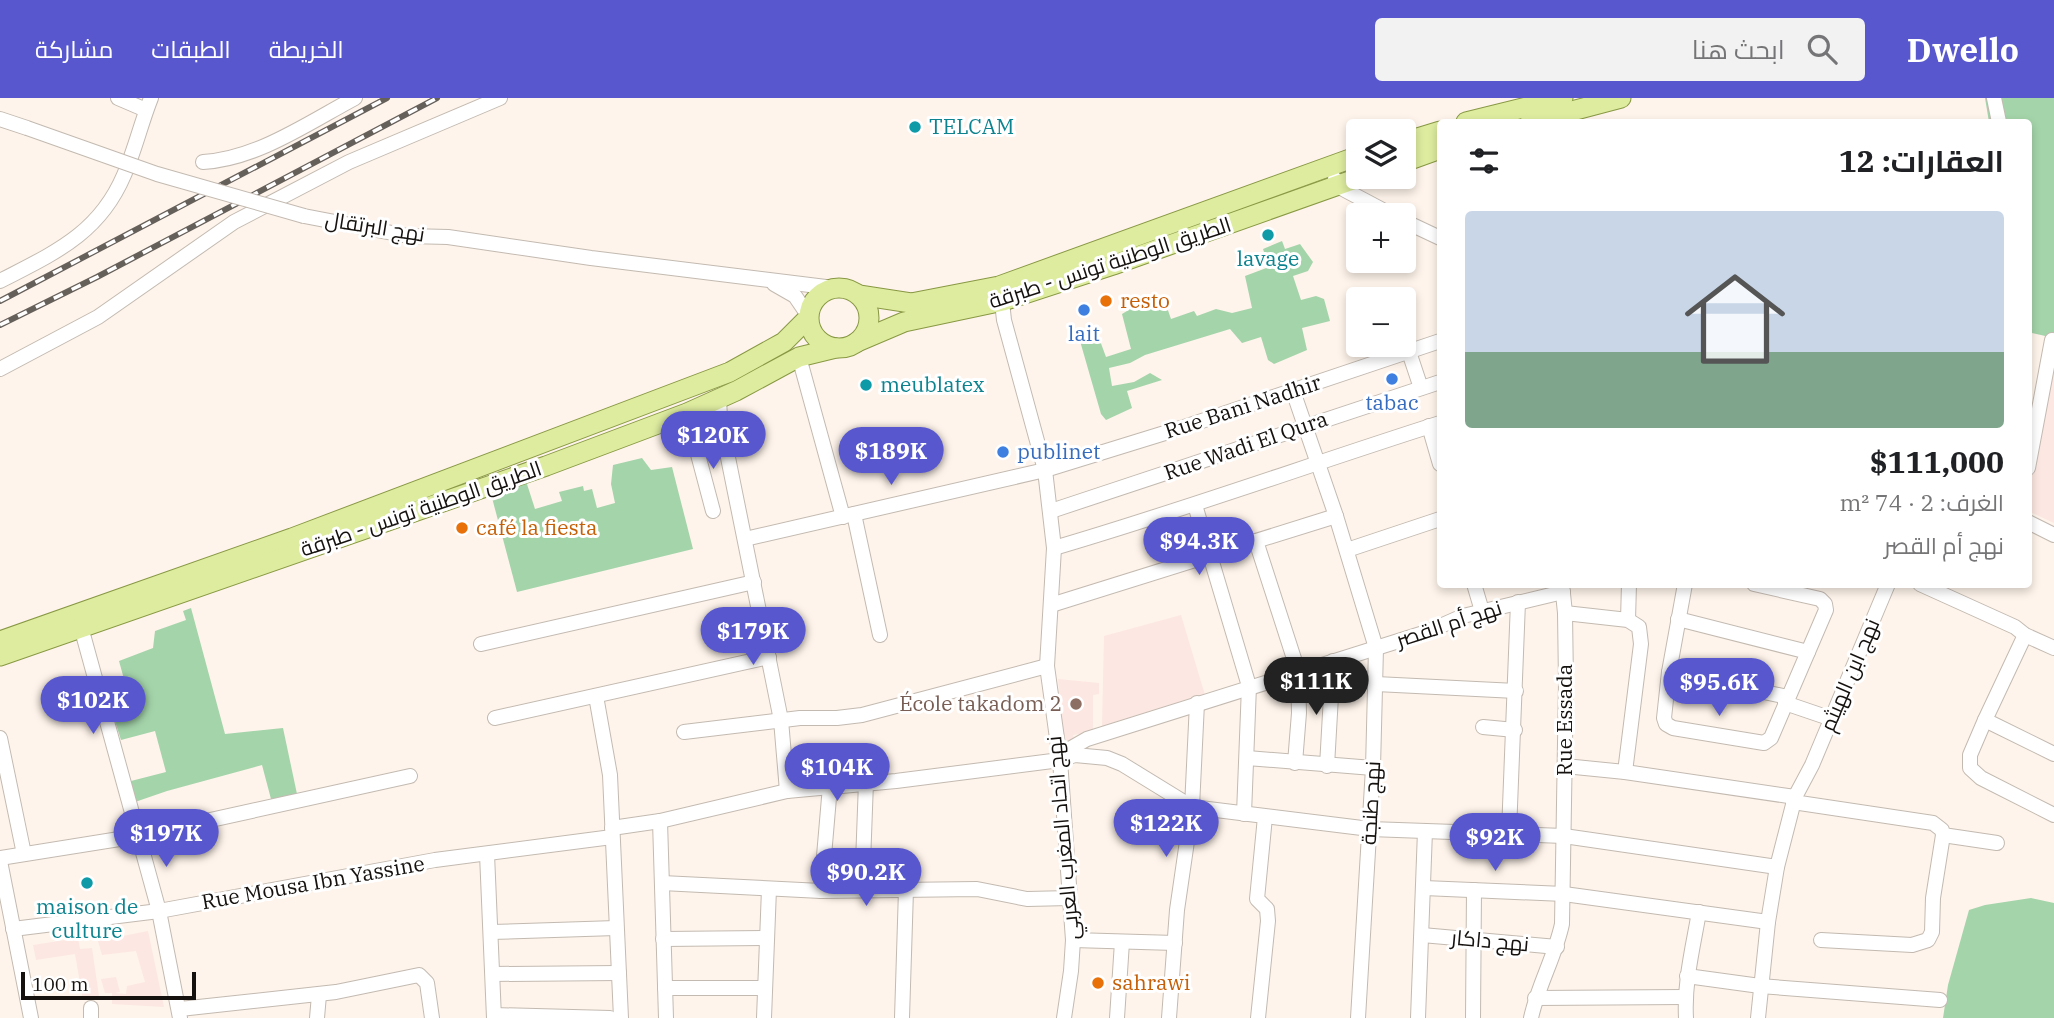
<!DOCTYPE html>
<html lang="ar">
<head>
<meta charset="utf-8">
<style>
	body { margin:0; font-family:"IBM Plex Serif",Cairo,serif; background:#f2f2f2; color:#202124; direction:rtl; height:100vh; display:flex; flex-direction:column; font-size:26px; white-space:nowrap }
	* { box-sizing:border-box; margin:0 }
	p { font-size:23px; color:#757577 }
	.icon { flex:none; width:38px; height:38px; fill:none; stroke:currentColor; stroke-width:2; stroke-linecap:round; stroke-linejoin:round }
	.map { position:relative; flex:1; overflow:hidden; direction:ltr }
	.panel { position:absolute; left:1437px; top:21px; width:595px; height:469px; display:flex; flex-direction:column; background:#fff; border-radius:7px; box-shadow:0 4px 10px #0003; direction:rtl }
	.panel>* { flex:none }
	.controls { position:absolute; left:1346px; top:21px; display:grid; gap:14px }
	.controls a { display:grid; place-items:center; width:70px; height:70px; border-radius:7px; background:#fff; box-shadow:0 4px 10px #0003; font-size:35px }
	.scale { position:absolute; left:21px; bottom:18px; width:175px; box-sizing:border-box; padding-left:7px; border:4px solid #14110e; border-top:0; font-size:19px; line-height:24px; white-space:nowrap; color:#14110e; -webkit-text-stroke:5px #fff; paint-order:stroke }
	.price { position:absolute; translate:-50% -60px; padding:0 16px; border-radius:24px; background:#5857ce; color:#fff; font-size:23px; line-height:46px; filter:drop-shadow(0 2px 4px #0008) }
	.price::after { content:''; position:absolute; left:50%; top:42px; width:21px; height:16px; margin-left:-10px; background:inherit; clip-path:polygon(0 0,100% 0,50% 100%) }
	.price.on { background:#222; color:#fff }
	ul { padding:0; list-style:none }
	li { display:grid; align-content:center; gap:14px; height:371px; padding:0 28px }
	li span { display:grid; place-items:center; height:217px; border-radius:7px; color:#555 }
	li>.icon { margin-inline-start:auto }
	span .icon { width:126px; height:126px; fill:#fffc; stroke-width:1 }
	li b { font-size:30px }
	h2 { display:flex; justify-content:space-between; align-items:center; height:84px; padding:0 28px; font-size:30px }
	header { display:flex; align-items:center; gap:42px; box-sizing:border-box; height:98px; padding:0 35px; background:#5857ce; color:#fff }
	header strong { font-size:33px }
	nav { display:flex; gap:38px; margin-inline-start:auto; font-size:24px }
	.search { width:490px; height:63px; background:#f2f2f2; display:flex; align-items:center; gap:18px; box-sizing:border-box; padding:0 24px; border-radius:7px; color:#757577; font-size:26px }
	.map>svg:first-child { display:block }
	.education { fill:#fce7e2 }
	.green { fill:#a4d4aa }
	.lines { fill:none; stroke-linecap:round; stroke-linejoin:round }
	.minor-casing { stroke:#c3bab1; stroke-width:16 }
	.major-casing { stroke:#889843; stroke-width:21 }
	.minor { stroke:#fff; stroke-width:14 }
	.major { stroke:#ddec9f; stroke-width:19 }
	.rail-casing { stroke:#66605b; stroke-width:6 }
	.rail { stroke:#fff; stroke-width:3.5; stroke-dasharray:10; stroke-linecap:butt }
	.minor-bridge-casing { stroke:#c3bab1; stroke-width:16; stroke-linecap:butt }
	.minor-bridge { stroke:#fff; stroke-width:14 }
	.culture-dot { fill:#0f9aa8; stroke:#fff; stroke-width:2.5 }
	.food-dot { fill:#e8710a; stroke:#fff; stroke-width:2.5 }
	.shop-dot { fill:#3f7fe0; stroke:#fff; stroke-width:2.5 }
	.education-dot { fill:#8d6e63; stroke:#fff; stroke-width:2.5 }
	.labels { text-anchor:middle; stroke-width:6; stroke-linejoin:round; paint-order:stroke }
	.culture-label { font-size:21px; fill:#0d838f; stroke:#fff; text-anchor:start }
	.street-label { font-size:21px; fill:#14110e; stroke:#fff }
	.food-label { font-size:21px; fill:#c56008; stroke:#fff; text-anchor:start }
	.shop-label { font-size:21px; fill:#366cbe; stroke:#fff }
	.education-label { font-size:21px; fill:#785e54; stroke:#fff; text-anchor:end }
</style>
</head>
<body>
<header>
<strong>Dwello</strong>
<div class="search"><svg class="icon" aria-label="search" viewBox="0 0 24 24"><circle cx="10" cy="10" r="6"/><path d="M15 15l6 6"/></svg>ابحث هنا</div>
<nav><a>الخريطة</a><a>الطبقات</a><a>مشاركة</a></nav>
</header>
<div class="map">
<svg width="2054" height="920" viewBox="0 0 2054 920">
	<rect width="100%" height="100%" fill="#fef4eb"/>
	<!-- education -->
	<g class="education">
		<path d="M2054 249V425L2028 413V377Z"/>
		<path d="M1181 517 1205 597 1102 629 1104 538Z"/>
		<path d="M1058 581 1099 585V596L1093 597V634L1073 637 1075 645 1064 646Z"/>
		<path d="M148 833 164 909 112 906V895H105L101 881 116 879 120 894 115 895 126 896 127 888 145 884 136 853 102 857 98 843Z"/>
		<path d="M78 840 80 851 92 850 99 898 83 902 75 856 36 862 33 847Z"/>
	</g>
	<!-- green -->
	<g class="green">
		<path d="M1985 0H2054V240L2028 234V24H1989Z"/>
		<path d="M1282 143 1285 151 1300 146 1313 164 1308 173 1293 178 1301 202 1316 198 1324 201 1330 223 1302 230 1307 252 1274 266 1268 262 1261 239 1242 245 1230 231 1145 257 1130 265 1109 270 1112 288 1134 284 1150 275 1162 282 1127 293 1132 310 1106 322 1101 316 1080 243 1099 240 1106 259 1131 251 1122 216 1137 207 1163 198 1171 221 1194 213 1197 218 1216 211 1232 215 1252 210 1245 178 1269 169 1263 151Z"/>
		<path d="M642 360 651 372 672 369 693 451 517 494 491 396 526 383 535 411 562 403 559 394 583 388 584 393 592 391 597 410 615 405 611 386 613 367Z"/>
		<path d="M191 510 225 636 283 630 297 696 271 701 262 667 167 693 135 704 131 683 166 674 155 633 121 642 107 598 127 592 119 563 153 550 155 533 186 522 183 513Z"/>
		<path d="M2031 800 2054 805V920H1943L1948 887 1969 812 1985 807Z"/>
	</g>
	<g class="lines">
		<defs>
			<g id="minor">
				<path d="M118 0 146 12"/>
				<path d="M1994 0 1999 24"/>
				<path d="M0 21 27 30"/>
				<path d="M203 64C257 61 308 25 355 0"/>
				<path d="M1335 81 1343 91 1392 117"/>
				<path d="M304 118 408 138 448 139 591 160 834 190"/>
				<path d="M1404 123 1440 140"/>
				<path d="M0 183C54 155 99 136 124 77 135 52 141 25 151 0"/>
				<path d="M774 186 795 198 808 217"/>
				<path d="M1001 195 1004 222 1045 372 1054 450 1047 568 1060 662 1073 842 1071 873 1064 920"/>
				<path d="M1409 254 1421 290"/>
				<path d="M799 259 843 419"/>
				<path d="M0 271 98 219 234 124 349 64 500 0"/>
				<path d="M1293 293 1336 418 1376 550 1373 670 1358 920"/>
				<path d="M719 300 720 320 781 622 787 693"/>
				<path d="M687 315 713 413"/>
				<path d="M1429 328 1440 366"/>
				<path d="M2028 370 2052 242"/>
				<path d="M1195 407 1249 588 1244 716"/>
				<path d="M1051 413 1440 284"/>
				<path d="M854 416 880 537"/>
				<path d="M2028 424 2054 437"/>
				<path d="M745 441 1045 372 1181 330 1440 243"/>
				<path d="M1256 443 1298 573 1299 615 1295 665"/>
				<path d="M1054 450C1184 412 1311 366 1440 325"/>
				<path d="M1347 452 1440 421"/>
				<path d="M1474 486 1482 513"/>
				<path d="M1685 486 1669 574 1664 620 1666 626 1673 630 1764 645 1771 640 1826 512 1825 506 1820 501 1754 486"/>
				<path d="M1920 486 2015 529 2025 537 2054 550"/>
				<path d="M1051 507 1336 418"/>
				<path d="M1565 515 1628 522 1639 529 1641 546 1625 674"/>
				<path d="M1678 521 1808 554"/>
				<path d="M1628 522 1629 486"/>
				<path d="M81 529 159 813 180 920"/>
				<path d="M2025 537 1985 622 2054 656"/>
				<path d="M481 546 754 484"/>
				<path d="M1669 574 1788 599"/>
				<path d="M1376 586 1516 593"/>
				<path d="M596 598 610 677 621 920"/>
				<path d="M1785 605 1832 621"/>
				<path d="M495 620 769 559"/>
				<path d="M1985 622 1970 657V670L1981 680 2054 717"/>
				<path d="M1483 629 1515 632"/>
				<path d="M684 634 800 620H837L862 617 1047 568"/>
				<path d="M0 640 24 756"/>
				<path d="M1059 657 1087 641 1427 534 1463 518 1563 494"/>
				<path d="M1247 660 1373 670"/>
				<path d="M1327 668 1333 563"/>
				<path d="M1565 668 1625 674 1795 699 1812 667 1888 486"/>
				<path d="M1793 704 1933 725 1942 732 1943 737 1997 745"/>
				<path d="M660 723 666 920"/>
				<path d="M612 730 660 723 787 693 896 683 1060 662 1075 657 1107 660 1122 666 1192 709 1370 731 1564 738 1777 769"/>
				<path d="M1509 734 1518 504"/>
				<path d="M487 756 494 920"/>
				<path d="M0 760 138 738 410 678"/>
				<path d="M0 763 31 920"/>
				<path d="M662 785 821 793 977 791 1027 801 1070 800"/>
				<path d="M1424 790 1564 796 1768 824"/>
				<path d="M862 792 866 684"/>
				<path d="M821 793 830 688"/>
				<path d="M13 831 159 813 435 762 612 739"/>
				<path d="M491 834 616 830"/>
				<path d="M1422 837 1557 849"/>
				<path d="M663 841 767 840"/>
				<path d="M1073 842 1175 845"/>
				<path d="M1821 842 1912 847 1928 842 1932 834 1933 800 1943 737"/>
				<path d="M493 876 619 875"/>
				<path d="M1687 878 1760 888 1940 902"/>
				<path d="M665 890H765"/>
				<path d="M1535 900 1685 899"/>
				<path d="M91 910V920"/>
				<path d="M180 911 336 894 419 877 427 885 432 920"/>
				<path d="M494 917 610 920"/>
				<path d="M317 920 319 897"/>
				<path d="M764 920 769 791"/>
				<path d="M902 920 906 792"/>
				<path d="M1117 920 1122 844"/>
				<path d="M1169 920 1177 812 1192 709 1197 605"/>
				<path d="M1258 920 1268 823 1267 811 1257 801 1265 719"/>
				<path d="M1418 920 1425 733"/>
				<path d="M1473 920 1474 792"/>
				<path d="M1531 920C1538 887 1555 859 1562 826L1566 585 1565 515 1562 486"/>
				<path d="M1686 920C1684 884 1693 849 1699 814"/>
				<path d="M1758 920 1768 824 1777 769 1795 699"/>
			</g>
			<g id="major">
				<path d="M1466 24 1563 0"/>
				<path d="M1530 24 1621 0"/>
				<path d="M1404 44 1440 33"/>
				<path d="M1404 64 1440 51"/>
				<circle cx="839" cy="220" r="30"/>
				<path d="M859 197 911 205 999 188 1358 58"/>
				<path d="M857 244 904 224 1003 203 1113 167 1361 79"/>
				<path d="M0 543 292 440 730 274 784 244 808 220"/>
				<path d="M0 558 546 368 687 315 736 293 799 259 836 250"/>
			</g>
		</defs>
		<!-- minor casing -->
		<use href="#minor" class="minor-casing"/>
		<!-- major casing -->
		<use href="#major" class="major-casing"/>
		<!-- minor -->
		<use href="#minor" class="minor"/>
		<!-- major -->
		<use href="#major" class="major"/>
		<defs>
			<g id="rail">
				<path d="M0 203 387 0"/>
				<path d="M0 227 97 179 437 0"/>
			</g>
		</defs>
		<!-- rail casing -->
		<use href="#rail" class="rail-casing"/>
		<!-- rail -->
		<use href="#rail" class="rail"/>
		<defs>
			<path id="minor-bridge" d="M27 30 157 76 304 118"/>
		</defs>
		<!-- minor-bridge casing -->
		<use href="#minor-bridge" class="minor-bridge-casing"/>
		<!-- minor-bridge -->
		<use href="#minor-bridge" class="minor-bridge"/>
	</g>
	<!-- markers -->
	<g class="culture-dot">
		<circle cx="915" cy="29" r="7"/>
		<circle cx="1268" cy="137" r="7"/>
		<circle cx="866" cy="287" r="7"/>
		<circle cx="87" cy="785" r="7"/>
	</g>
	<g class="food-dot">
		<circle cx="1106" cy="203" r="7"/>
		<circle cx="462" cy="430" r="7"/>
		<circle cx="1098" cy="885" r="7"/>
	</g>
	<g class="shop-dot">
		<circle cx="1084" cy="212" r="7"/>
		<circle cx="1392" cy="281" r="7"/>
		<circle cx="1003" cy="354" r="7"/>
	</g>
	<circle class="education-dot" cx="1076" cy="606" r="7"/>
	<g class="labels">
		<!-- culture labels -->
		<g class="culture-label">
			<text x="929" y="36">TELCAM</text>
			<text x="1268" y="168" text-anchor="middle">lavage</text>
			<text x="880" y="294">meublatex</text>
			<text x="87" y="816" text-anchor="middle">maison de<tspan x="87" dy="24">culture</tspan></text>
		</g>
		<!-- street labels -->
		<g class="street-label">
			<text transform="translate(375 129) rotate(9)" y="7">نهج البرتقال</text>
			<text transform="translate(1110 165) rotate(-18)" y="7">الطريق الوطنية تونس - طبرقة</text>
			<text transform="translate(1243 309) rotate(-18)" y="7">Rue Bani Nadhir</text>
			<text transform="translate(1246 348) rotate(-19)" y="7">Rue Wadi El Qura</text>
			<text transform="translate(421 411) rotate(-19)" y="7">الطريق الوطنية تونس - طبرقة</text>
			<text transform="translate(1449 526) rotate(-18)" y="7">نهج أم القصر</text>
			<text transform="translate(1850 577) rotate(-67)" y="7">نهج ابن الهيثم</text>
			<text transform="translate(1565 622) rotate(-90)" y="7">Rue Essada</text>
			<text transform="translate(1371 705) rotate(-87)" y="7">نهج طنجة</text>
			<text transform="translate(1063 740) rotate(-95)" y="7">نهج اتحاد المغرب العربي</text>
			<text transform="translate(313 785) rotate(-10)" y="7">Rue Mousa Ibn Yassine</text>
			<text transform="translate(1490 843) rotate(5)" y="7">نهج داكار</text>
		</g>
		<!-- food labels -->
		<g class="food-label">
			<text x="1120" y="210">resto</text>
			<text x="476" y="437">café la fiesta</text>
			<text x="1112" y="892">sahrawi</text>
		</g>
		<!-- shop labels -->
		<g class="shop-label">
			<text x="1084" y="243">lait</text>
			<text x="1392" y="312">tabac</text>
			<text x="1017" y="361" text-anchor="start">publinet</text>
		</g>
		<!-- education labels -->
		<g class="education-label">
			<text x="1062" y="613">École takadom 2</text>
		</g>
	</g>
</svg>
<div class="controls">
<a><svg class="icon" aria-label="layers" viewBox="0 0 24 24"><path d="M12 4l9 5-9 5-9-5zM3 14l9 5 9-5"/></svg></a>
<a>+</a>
<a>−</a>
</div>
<div class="scale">100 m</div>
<b class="price" style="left:713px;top:373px">$120K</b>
<b class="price" style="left:891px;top:389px">$189K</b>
<b class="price" style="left:1199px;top:479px">$94.3K</b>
<b class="price" style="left:753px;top:569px">$179K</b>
<b class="price on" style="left:1316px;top:619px">$111K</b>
<b class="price" style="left:1719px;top:620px">$95.6K</b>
<b class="price" style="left:93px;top:638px">$102K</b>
<b class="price" style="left:837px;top:705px">$104K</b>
<b class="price" style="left:1166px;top:761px">$122K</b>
<b class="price" style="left:166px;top:771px">$197K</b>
<b class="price" style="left:1495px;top:775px">$92K</b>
<b class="price" style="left:866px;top:810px">$90.2K</b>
<section class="panel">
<h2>العقارات: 12<svg class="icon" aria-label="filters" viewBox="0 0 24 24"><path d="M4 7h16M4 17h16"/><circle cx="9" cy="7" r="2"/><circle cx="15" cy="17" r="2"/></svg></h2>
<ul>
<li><span style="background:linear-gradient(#c9d6e8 65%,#7fa58c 0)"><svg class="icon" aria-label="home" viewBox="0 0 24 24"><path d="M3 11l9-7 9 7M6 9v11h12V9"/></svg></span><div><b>$111,000</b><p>الغرف: 2 · 74 m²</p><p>نهج أم القصر</p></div></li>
</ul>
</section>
</div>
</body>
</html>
